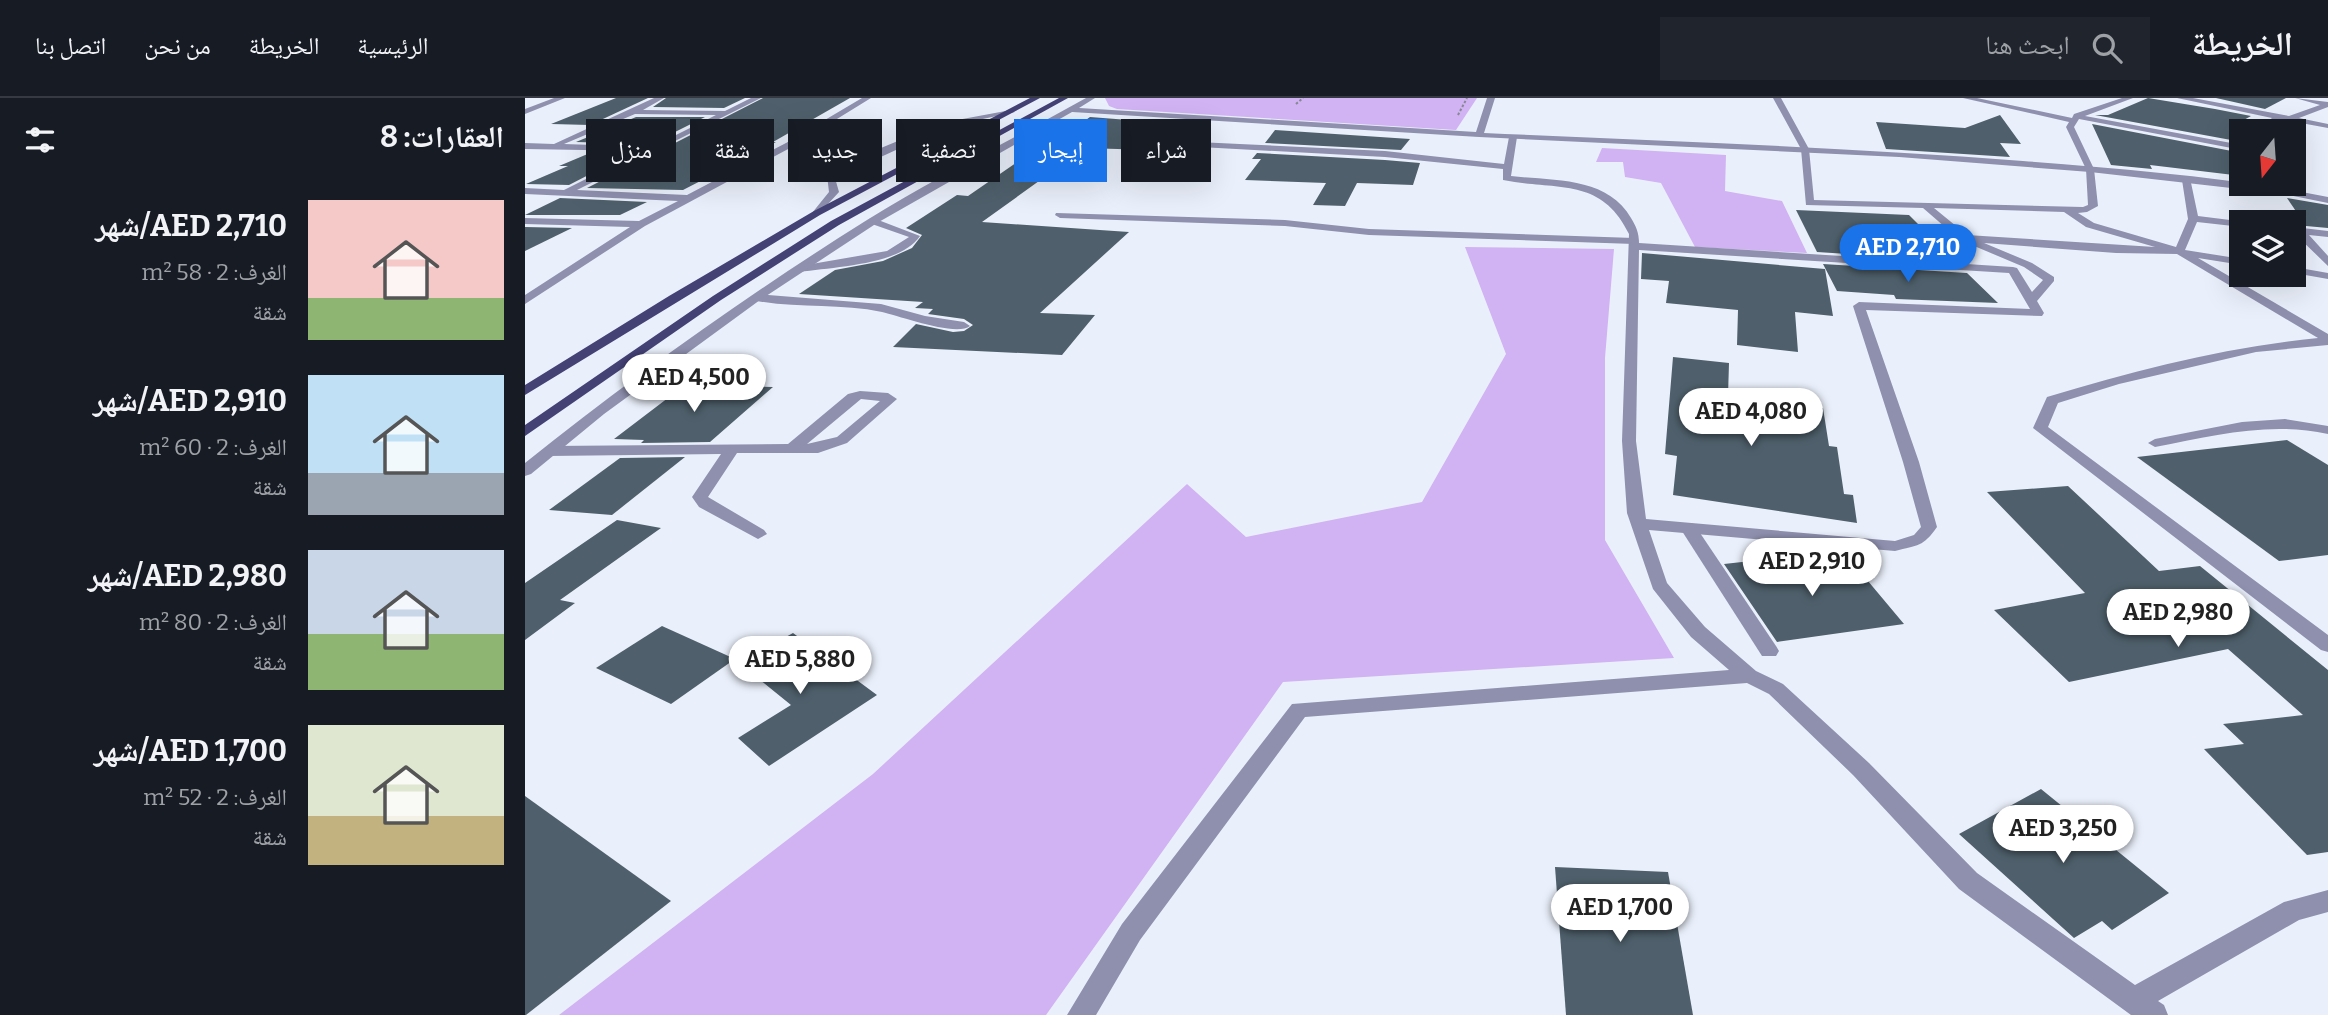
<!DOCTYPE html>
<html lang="ar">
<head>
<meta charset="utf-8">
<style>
	body { margin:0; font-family:Bitter,"Noto Naskh Arabic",serif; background:#20242c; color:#f1f3f6; direction:rtl; height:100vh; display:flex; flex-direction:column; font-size:26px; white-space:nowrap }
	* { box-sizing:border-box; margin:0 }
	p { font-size:23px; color:#9ea1a6 }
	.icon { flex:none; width:38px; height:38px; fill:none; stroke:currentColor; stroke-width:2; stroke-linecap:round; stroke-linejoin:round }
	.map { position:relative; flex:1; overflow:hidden; direction:ltr }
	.details { display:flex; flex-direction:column; background:#171b24; width:525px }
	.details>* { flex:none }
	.guide { position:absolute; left:21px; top:21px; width:665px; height:63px; direction:rtl; display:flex; gap:14px }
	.needle { width:46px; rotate:197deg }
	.buttons { position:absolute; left:1704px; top:21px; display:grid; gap:14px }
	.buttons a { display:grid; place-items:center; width:77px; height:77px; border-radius:0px; background:#171b24; box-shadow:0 7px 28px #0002; font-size:35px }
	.price { position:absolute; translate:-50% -60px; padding:0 16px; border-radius:24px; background:#fff; color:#222; font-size:23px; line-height:46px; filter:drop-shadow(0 2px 4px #0008) }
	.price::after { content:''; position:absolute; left:50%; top:42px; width:21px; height:16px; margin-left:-10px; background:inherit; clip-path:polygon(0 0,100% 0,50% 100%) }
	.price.current { background:#1a73e8; color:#fff }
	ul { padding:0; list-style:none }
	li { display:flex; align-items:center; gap:21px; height:175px; padding:0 21px }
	li span { display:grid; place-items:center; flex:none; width:196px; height:140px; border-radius:0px; color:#555 }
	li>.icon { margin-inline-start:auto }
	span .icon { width:84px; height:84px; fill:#fffc; stroke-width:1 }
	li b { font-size:30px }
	h2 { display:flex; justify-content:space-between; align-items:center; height:84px; padding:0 21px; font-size:30px }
	.chip { padding:0 24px; border-radius:0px; background:#171b24; box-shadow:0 7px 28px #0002; font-size:24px; line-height:63px }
	.chip.current { background:#1a73e8; color:#fff }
	header { display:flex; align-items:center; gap:42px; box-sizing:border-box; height:98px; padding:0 35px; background:#171b24; border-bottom:2px solid #363941 }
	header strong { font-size:33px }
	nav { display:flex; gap:38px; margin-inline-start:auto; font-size:24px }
	.search { width:490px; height:63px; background:#20242c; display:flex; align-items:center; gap:18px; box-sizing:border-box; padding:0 24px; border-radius:0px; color:#9ea1a6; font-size:26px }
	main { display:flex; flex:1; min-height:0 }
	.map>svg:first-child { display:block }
	.green { fill:#d1b2f3 }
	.building { fill:#4f606c }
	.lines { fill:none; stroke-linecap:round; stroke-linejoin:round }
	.path { stroke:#848992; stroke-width:2; stroke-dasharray:2.5 2; stroke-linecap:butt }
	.service { fill:#8f90ae; fill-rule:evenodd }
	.minor { fill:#8f90ae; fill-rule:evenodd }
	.tertiary { fill:#8f90ae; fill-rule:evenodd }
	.primary { fill:#444175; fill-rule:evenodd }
</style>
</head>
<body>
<header>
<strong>الخريطة</strong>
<div class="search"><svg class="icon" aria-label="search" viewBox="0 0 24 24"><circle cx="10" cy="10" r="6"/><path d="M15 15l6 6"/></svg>ابحث هنا</div>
<nav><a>الرئيسية</a><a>الخريطة</a><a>من نحن</a><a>اتصل بنا</a></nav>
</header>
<main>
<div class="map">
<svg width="1803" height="917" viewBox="0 0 1803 917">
	<rect width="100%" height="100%" fill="#eaf0fb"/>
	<!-- green -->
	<g class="green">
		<path d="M580 0H952L931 32 592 11 584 8Z"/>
		<path d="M1077 50 1201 57 1200 93 1257 103 1282 155 1170 149 1136 85 1100 79 1098 64H1071Z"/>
		<path d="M940 149 1089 151 1080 260V442L1149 560 758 584 521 917H34L348 676 662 386 721 439 897 404 981 256Z"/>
	</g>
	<!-- building -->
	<g class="building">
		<path d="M91 0H123L65 27 26 26Z"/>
		<path d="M141 0H220L199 10 128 9Z"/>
		<path d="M238 0H325L248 44H251L158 92 62 90Z"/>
		<path d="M1623 0 1690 11 1726 18 1717 23V44L1570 17H1583Z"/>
		<path d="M1691 0H1761L1740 11Z"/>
		<path d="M1475 17 1496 46 1475 45 1485 59 1361 51 1351 24 1440 30Z"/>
		<path d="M111 19H180L126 46 51 44Z"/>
		<path d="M565 19 681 28 657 53 560 50 457 124 604 134 515 215 570 217 537 257 368 249 391 226 428 234 439 233 448 227 439 221 403 216 408 211 390 210 398 204 274 196 310 172 358 163 387 150 397 137 381 130 432 97 443 98 533 36H541Z"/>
		<path d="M1567 26 1717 55V78L1625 67 1627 71 1586 67Z"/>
		<path d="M750 32 885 41 876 52 740 45Z"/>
		<path d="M65 55H106L44 87 1 86 43 68H34Z"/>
		<path d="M732 55 860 62 895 65 888 87 832 85 820 108 788 107 801 85 720 82 736 61H727Z"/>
		<path d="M35 100 122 104 95 117H0Z"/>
		<path d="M1762 100 1803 107V130L1781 128Z"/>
		<path d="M1271 112 1384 117 1430 163 1292 154Z"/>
		<path d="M0 129 47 130 0 153Z"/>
		<path d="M1117 155 1300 171 1308 218 1270 214 1273 254 1212 247 1213 212 1141 205 1144 183 1116 181Z"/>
		<path d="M1298 166 1442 175 1473 205 1371 201 1369 197 1312 193Z"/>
		<path d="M1148 259 1204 265 1203 298 1298 310 1304 348 1312 349 1319 396 1328 397 1332 425 1148 397 1152 358 1140 356Z"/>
		<path d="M160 287 248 289 185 344 116 345 119 342 89 341Z"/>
		<path d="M1762 342 1803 367V457L1754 463 1612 359Z"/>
		<path d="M160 359 87 417 24 412 95 360Z"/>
		<path d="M1543 388 1634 473 1675 468 1803 572V754L1782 757 1679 651 1719 646 1698 626 1778 617 1703 551 1544 584 1469 512 1560 495 1462 394Z"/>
		<path d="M92 422 136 430 35 502 50 505 0 542V485Z"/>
		<path d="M1322 458 1379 526 1252 544 1199 466 1244 461 1250 468Z"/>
		<path d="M137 528 210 561 146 606 71 570Z"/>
		<path d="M268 535 352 597 244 668 213 640 266 607 214 565Z"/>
		<path d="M1516 691 1644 795 1587 832 1577 823 1549 840 1434 736Z"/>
		<path d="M0 698 146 803 1 917H0Z"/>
		<path d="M1030 769 1143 774 1168 917H1041Z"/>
	</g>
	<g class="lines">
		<!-- path -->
		<g class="path">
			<path d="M771 6 778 0"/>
			<path d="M933 17 942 0"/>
		</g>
		<!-- service -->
		<g class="service">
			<path d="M531 115 760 122 844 131 1109 140 1114 143 1109 146 844 137 760 128 535 120 530 117Z"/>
			<path d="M348 120 395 138C376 167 308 169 275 174L269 171 275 168 362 153 384 139 344 125V121Z"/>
			<path d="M335 293 363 295 372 301 322 345 293 355H212L183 399 239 432 242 436 233 441 174 409 167 399 196 356 24 358 16 353 24 348 263 346 323 296ZM336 301 355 303 312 339 282 346Z"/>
			<path d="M1163 425 1169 426 1251 548 1254 553 1251 558H1237L1155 430Z"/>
		</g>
		<!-- minor -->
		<g class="minor">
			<path d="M29 0H40L0 16V11Z"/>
			<path d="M129 0H139L118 12 200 13 226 0H236L52 92 162 97 261 45 337 0H346L273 45 356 50 416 25 486 12 490 14 421 29 310 80 314 94 292 118 287 115 304 94 302 77 347 55 265 50 120 128 0 206V197L105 129 0 126V120L114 123 153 103 0 96V90L39 92 117 53 0 51V45L29 46ZM110 16 191 17 127 49 39 46Z"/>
			<path d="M1248 0H1256L1284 51 1289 102 1558 109 1563 107 1561 71 1541 29 1544 24 1438 0H1452L1547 20 1549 16 1597 0H1608L1560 18 1717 47V52L1554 21 1549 29 1569 71 1573 108 1562 114 1553 115 1569 125 1651 149 1663 121 1657 82 1665 80 1673 118 1721 124H1717V129L1672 124 1660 152 1717 161V167L1673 160 1803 236V247L1731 254 1594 286 1533 305 1523 329 1803 537V554L1796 552 1508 330 1522 299C1611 272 1700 249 1793 240L1652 156 1591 155 1459 145 1507 165 1529 179V183L1512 203 1519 215 1517 218 1341 212 1394 364 1412 429C1398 449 1393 447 1370 453L1124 432 1142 485 1180 529 1231 573 1258 586 1344 665 1452 775 1610 887 1759 804 1803 792V814L1774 822 1633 903 1639 907 1643 917H1606L1434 791 1328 677 1244 596 1222 585 780 619 615 842 571 917H542L597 826 767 606 1204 572 1166 539 1128 491 1102 415 1097 343 1104 136C1076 78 1031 93 978 82V71L860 59 675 49 672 44 860 53 979 66 984 39 988 37 992 39 986 78C1027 83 1082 78 1106 120 1111 128 1114 135 1114 145L1488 169 1492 170 1507 194 1518 182 1499 169 1435 142 1398 110 1281 107 1276 51ZM1409 110 1539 114 1561 129 1630 149 1442 137ZM1114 152 1484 175 1505 211 1334 204 1328 208 1378 364 1396 429 1389 437 1370 443 1121 421 1111 343Z"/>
			<path d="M1652 0H1668L1764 18 1795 7 1770 0 1803 4V9L1774 20 1803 26V30L1755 21 1738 33H1729L1747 20Z"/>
			<path d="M1750 86H1759L1764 93 1756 95Z"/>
			<path d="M1769 129 1803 133V139L1784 137 1803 158V168L1769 135Z"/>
			<path d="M1769 169 1803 175V181L1769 175Z"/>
			<path d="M231 196 356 206 400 218 439 224 445 228C431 239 375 218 357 214 314 205 269 211 227 202V198Z"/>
			<path d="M1760 321 1803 328V336C1744 323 1688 338 1630 349L1623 345 1630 341 1717 324Z"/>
		</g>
		<!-- tertiary -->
		<path class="tertiary" d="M561 0H570L554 10 951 34 962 0H970L959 35C1139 43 1319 49 1498 63 1600 71 1703 79 1803 99V105L1759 96 1565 74 1374 59 954 39 547 14 352 125 235 202 79 316 6 376 0 378V365C109 278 224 196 342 122 413 78 488 41 561 0Z"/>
		<!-- primary -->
		<g class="primary">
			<path d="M505 0H515L295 117 0 297V287L144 198 289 113Z"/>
			<path d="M534 0H543L314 127 196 202 0 338V327L188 198 306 123Z"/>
		</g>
	</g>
</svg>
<div class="buttons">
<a><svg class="needle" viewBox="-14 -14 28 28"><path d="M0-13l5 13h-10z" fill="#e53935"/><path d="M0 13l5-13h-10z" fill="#9ea1a6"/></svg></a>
<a><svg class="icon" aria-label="layers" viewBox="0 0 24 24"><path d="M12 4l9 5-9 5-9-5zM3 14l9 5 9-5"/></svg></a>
</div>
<b class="price current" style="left:1383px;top:186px">AED 2,710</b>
<b class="price" style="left:169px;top:316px">AED 4,500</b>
<b class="price" style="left:1226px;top:350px">AED 4,080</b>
<b class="price" style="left:1287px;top:500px">AED 2,910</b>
<b class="price" style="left:1653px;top:551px">AED 2,980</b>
<b class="price" style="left:275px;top:598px">AED 5,880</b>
<b class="price" style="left:1538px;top:767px">AED 3,250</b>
<b class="price" style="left:1095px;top:846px">AED 1,700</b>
<div class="guide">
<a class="chip">شراء</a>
<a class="chip current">إيجار</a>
<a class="chip">تصفية</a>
<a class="chip">جديد</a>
<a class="chip">شقة</a>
<a class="chip">منزل</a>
</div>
</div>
<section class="details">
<h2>العقارات: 8<svg class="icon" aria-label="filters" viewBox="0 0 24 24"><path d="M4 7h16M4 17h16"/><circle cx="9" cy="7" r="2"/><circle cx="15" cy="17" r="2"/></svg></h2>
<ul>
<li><span style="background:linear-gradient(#f6c9c9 70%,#8fb573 0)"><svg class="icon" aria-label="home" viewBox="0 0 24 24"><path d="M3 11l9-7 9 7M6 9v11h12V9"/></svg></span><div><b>AED 2,710/شهر</b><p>الغرف: 2 · 58 m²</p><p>شقة</p></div></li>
<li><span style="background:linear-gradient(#bfe0f5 70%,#9aa5b1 0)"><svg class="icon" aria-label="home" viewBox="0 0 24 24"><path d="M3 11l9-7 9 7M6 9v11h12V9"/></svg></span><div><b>AED 2,910/شهر</b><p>الغرف: 2 · 60 m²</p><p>شقة</p></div></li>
<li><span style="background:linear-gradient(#c9d6e8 60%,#8fb573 0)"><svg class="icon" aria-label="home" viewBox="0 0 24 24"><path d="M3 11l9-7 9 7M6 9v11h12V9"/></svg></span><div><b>AED 2,980/شهر</b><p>الغرف: 2 · 80 m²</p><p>شقة</p></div></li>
<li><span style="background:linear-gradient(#dfe7d0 65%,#c2b280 0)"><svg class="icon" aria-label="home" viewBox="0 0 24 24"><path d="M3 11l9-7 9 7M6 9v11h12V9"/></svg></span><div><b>AED 1,700/شهر</b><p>الغرف: 2 · 52 m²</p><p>شقة</p></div></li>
</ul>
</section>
</main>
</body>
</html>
